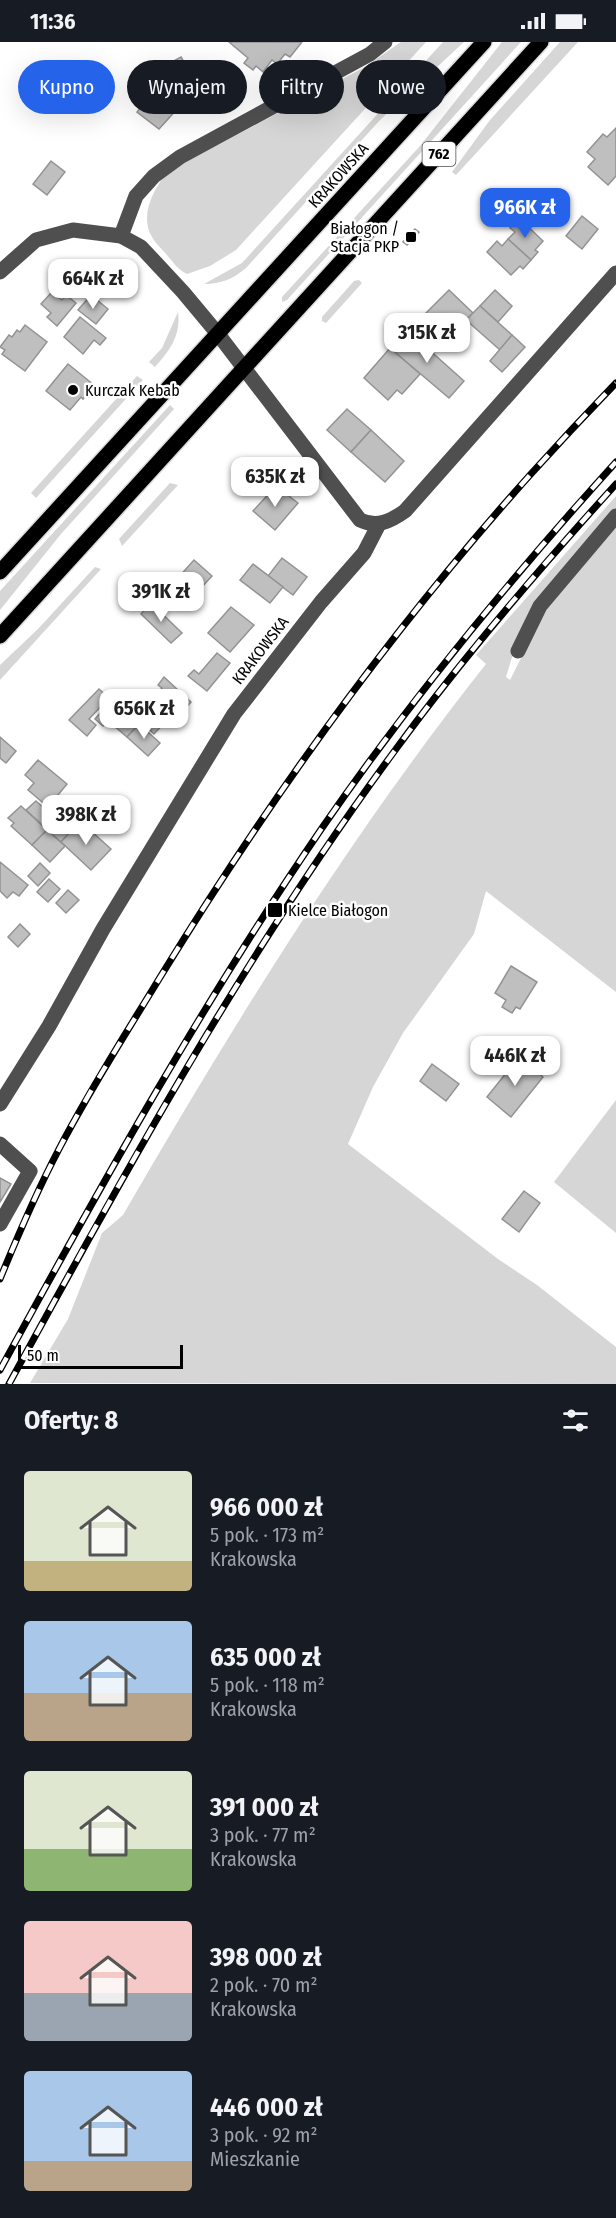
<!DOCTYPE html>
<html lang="pl">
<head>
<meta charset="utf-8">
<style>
	body { margin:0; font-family:"Fira Sans Condensed",sans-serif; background:#20242c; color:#f1f3f6; height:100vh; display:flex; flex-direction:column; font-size:22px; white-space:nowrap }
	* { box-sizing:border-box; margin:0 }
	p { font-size:20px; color:#9ea1a6 }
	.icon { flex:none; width:33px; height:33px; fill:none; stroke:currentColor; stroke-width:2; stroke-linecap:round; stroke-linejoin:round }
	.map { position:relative; height:1342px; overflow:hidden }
	.sheet { display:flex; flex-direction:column; background:#171b24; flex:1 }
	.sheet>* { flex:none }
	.banner { position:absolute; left:18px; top:18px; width:580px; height:54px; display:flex; gap:12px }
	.scale { position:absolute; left:18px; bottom:15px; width:165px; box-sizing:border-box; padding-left:6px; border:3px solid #000; border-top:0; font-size:16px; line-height:21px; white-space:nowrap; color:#000; -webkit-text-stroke:4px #fff; paint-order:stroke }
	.price { position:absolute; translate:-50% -51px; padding:0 14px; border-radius:12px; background:#fff; color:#222; font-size:20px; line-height:39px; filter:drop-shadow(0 2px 3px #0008) }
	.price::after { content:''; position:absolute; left:50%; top:36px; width:18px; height:14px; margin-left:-9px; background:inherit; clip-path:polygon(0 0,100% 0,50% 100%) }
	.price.active { background:#2563eb; color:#fff }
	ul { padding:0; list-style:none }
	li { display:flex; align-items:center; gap:18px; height:150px; padding:0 24px }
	li span { display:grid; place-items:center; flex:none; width:168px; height:120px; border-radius:6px; color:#555 }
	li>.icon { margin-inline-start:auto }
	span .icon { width:72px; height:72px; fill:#fffc; stroke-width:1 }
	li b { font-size:26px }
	h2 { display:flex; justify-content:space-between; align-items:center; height:72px; padding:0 24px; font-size:26px }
	.tag { padding:0 21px; border-radius:27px; background:#171b24; box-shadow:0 6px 24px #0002; font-size:21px; line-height:54px }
	.tag.active { background:#2563eb; color:#fff }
	.status { display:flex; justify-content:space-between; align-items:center; height:42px; padding:0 30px; background:#171b24; direction:ltr }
	.status svg { height:16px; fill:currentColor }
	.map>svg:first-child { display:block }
	.green { fill:#d6d6d6 }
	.building { fill:#bfbfbf; stroke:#939393; stroke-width:1.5 }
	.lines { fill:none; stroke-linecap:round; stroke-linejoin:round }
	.major-casing { stroke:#dbdbdb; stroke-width:18 }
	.minor { stroke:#4f4f4f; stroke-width:15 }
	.major { stroke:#000; stroke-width:15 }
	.rail-casing { stroke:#000; stroke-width:7 }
	.rail { stroke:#fff; stroke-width:4.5; stroke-dasharray:14; stroke-linecap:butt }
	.poi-dot { fill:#000; stroke:#fff; stroke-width:2 }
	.labels { text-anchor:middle; stroke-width:5; stroke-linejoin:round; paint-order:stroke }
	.shield { fill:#fff; stroke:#4c4c4c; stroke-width:1.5 }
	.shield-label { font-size:15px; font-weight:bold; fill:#000 }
	.street-label { font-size:16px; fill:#000; stroke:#fff }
	.poi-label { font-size:16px; fill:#000; stroke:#fff; text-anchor:start }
</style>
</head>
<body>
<div class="status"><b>11:36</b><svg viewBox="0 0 49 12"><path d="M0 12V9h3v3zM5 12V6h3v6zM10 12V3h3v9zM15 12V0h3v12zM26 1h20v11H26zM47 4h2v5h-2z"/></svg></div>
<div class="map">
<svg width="616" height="1342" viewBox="0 0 616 1342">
	<rect width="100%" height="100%" fill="#fff"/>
	<!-- green -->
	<g class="green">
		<path d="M401 0H426L236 208 210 224 187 232C178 228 173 220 167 213 162 207 155 201 152 195 139 173 154 147 167 130L365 25Z"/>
		<path d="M443 0H464L380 78 246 226C233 237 221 242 204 242L242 221Z"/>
		<path d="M502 0H521L287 258 282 260V255L420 104Z"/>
		<path d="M560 0H578L456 133 452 130 490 78Z"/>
		<path d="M359 238 362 241 326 281 322 279V275L354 239Z"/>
		<path d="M178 270C181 294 170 308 155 325L149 320 162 306Z"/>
		<path d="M137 334 143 338 36 456 31 451Z"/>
		<path d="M170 363 174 367 61 492 0 568V549Z"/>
		<path d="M170 441 178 443 122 504 119 497Z"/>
		<path d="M616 454V468L537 561 513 612 506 635 510 638 547 564 616 481V950L486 849 474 892 403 991 373 1045 348 1102 498 1217 537 1243 616 1305V1342L30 1341 68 1277 102 1191 123 1173C235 980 347 798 486 622L476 613Z"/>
		<path d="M95 525 101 527 0 638V623L38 587Z"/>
		<path d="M616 1058V1191L554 1140Z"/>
	</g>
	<!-- building -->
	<g class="building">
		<path d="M229 0H302L290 15 285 12 277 22 272 18 263 30 256 24 253 28 244 21 248 16Z"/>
		<path d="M181 15 187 25 152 45 146 34Z"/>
		<path d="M155 56 162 62 167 57 178 66 159 87 137 70 145 60 149 63Z"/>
		<path d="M616 86V134L608 143 588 125 595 117 587 110 603 92 607 95Z"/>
		<path d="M51 119 65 130 47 153 33 142Z"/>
		<path d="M582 174 598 187 582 207 566 194Z"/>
		<path d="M519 176 543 199 535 208 538 210 531 218 508 197 515 190 510 186Z"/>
		<path d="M415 187 419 190 407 203 403 200Z"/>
		<path d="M508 197 531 218 523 227 520 224 511 233 487 210 497 199 502 204Z"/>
		<path d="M449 248 473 271 449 296 439 287 433 294 427 288 433 282 424 273Z"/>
		<path d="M495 248 512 264 498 280 480 264Z"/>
		<path d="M52 250 62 258 66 253 76 261 57 284 47 275 51 271 41 262Z"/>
		<path d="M91 253 108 267 96 282 78 268Z"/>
		<path d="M480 264 512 293 500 308 466 278Z"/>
		<path d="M80 275 106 296 100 303 94 298 83 312 64 295Z"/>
		<path d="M25 283 47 300 25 329 2 312 5 308 0 305 9 293 12 295 17 288 20 290Z"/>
		<path d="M407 288 464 339 449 356 390 306Z"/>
		<path d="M512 293 525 305 502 330 490 319Z"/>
		<path d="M390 306 420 332 402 352 397 348 388 358 364 336Z"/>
		<path d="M68 322 94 343 83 357 81 355 70 368 46 349Z"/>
		<path d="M347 367 371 388 351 410 327 388Z"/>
		<path d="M371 388 404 419 385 440 351 410Z"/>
		<path d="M276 444 298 461 275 488 253 469Z"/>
		<path d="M282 516 307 535 293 553 268 534Z"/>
		<path d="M194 518 212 534 186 562 168 547Z"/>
		<path d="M253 522 283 545 270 561 240 538Z"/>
		<path d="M151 561 182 591 171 601 141 572Z"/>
		<path d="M231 565 254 583 230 610 208 591Z"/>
		<path d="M217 611 230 621 207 649 188 634 194 628 199 632Z"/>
		<path d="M164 635 178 648 151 679 141 669 162 646 158 643Z"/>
		<path d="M99 647 109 656 89 677 96 683 87 694 69 678Z"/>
		<path d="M178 648 191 660 185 667 181 663 154 692 136 675 141 669 151 679Z"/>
		<path d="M109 656 139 682 127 695 113 683 115 681 110 676 103 684 95 677 102 669 99 666Z"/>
		<path d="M139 682 160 701 148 714 127 695Z"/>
		<path d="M0 695 16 709 6 721 0 716Z"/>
		<path d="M38 718 67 742 48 765 28 748 34 741 25 733Z"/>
		<path d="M36 759 70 790 61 800 26 768Z"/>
		<path d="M21 764 47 788 32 803 11 784 14 781 8 776Z"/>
		<path d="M80 779 111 807 91 828 61 800Z"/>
		<path d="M47 788 65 804 50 820 32 803Z"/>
		<path d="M0 820 28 843 19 854 13 850 7 856 0 849Z"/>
		<path d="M40 821 50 831 38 844 28 834Z"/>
		<path d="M49 837 60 847 48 860 37 850Z"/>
		<path d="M68 848 79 858 66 871 56 861Z"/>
		<path d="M20 882 30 892 18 905 8 895Z"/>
		<path d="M511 924 537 940 520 967 516 965 512 971 502 965 506 958 495 951Z"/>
		<path d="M519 1015 543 1035 511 1075 487 1055Z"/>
		<path d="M432 1022 459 1042 446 1059 420 1039Z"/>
		<path d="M0 1136 11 1142 0 1160Z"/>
		<path d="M524 1149 540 1161 519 1190 502 1177Z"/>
	</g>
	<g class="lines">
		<defs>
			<g id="major">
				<path d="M0 530 484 0"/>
				<path d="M0 594 541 0"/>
			</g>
		</defs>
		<!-- major casing -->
		<use href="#major" class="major-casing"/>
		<!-- minor -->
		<g class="minor">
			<path d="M121 194 136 154 154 134 180 115 370 12 385 0"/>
			<path d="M0 230 36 198 73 188 121 194 141 205 183 250 218 292 360 478C377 486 391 479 405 469L616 231"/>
			<path d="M518 609 540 564 616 474"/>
			<path d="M0 1062 49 984 103 887 234 672 321 560 364 511 379 482"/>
			<path d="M0 1102 30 1129 0 1182"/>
		</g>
		<!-- major -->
		<use href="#major" class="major"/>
		<defs>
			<g id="rail">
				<path d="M0 1237C18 1193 37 1149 59 1107 89 1049 125 993 159 937 268 759 391 588 530 433 558 402 587 371 616 341"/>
				<path d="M0 1328C101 1143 203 960 322 786 411 657 511 536 616 420"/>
				<path d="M9 1342C128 1124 248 907 396 707 464 614 539 527 616 442"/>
			</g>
		</defs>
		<!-- rail casing -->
		<use href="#rail" class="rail-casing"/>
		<!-- rail -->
		<use href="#rail" class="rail"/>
	</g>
	<!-- markers -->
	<g class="poi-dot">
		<rect x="405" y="189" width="12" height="12" rx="3"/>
		<circle cx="73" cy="348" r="6"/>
		<rect x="267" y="860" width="16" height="16" rx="3"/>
	</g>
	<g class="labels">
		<!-- shield labels -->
		<rect class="shield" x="422.5" y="100" width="33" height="24" rx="4.5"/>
		<g class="shield-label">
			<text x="439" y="117">762</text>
		</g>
		<!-- street labels -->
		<g class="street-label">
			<text transform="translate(338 133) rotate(-48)" y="6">KRAKOWSKA</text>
			<text transform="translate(260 608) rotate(-52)" y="6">KRAKOWSKA</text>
		</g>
		<!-- poi labels -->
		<g class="poi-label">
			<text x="399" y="192" text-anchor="end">Białogon /<tspan x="399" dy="18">Stacja PKP</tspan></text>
			<text x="85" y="354">Kurczak Kebab</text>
			<text x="288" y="874">Kielce Białogon</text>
		</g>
	</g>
</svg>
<div class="scale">50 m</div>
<b class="price active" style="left:525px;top:197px">966K zł</b>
<b class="price" style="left:93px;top:268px">664K zł</b>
<b class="price" style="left:427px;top:322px">315K zł</b>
<b class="price" style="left:275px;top:466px">635K zł</b>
<b class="price" style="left:161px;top:581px">391K zł</b>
<b class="price" style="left:144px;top:698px">656K zł</b>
<b class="price" style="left:86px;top:804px">398K zł</b>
<b class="price" style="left:515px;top:1045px">446K zł</b>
<div class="banner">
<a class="tag active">Kupno</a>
<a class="tag">Wynajem</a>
<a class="tag">Filtry</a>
<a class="tag">Nowe</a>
</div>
</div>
<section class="sheet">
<h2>Oferty: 8<svg class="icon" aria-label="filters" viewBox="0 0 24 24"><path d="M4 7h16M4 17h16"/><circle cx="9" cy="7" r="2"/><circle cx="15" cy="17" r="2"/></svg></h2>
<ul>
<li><span style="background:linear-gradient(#dfe7d0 75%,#c2b280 0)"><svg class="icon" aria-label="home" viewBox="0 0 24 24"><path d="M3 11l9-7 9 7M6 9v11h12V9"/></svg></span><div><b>966 000 zł</b><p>5 pok. · 173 m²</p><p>Krakowska</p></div></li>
<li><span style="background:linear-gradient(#a9c7e8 60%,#b9a48a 0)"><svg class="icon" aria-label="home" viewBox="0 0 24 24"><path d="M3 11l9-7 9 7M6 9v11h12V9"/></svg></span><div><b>635 000 zł</b><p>5 pok. · 118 m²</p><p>Krakowska</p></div></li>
<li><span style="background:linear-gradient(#dfe7d0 65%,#8fb573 0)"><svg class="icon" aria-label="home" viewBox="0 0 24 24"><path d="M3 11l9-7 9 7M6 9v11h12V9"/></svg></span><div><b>391 000 zł</b><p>3 pok. · 77 m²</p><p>Krakowska</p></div></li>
<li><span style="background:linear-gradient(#f6c9c9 60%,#9aa5b1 0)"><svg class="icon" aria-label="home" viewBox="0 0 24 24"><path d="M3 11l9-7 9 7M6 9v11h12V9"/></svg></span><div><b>398 000 zł</b><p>2 pok. · 70 m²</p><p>Krakowska</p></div></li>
<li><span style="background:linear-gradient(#a9c7e8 75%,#b9a48a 0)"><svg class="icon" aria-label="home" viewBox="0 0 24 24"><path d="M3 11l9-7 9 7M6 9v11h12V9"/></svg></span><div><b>446 000 zł</b><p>3 pok. · 92 m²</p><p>Mieszkanie</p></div></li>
</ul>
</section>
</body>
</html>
